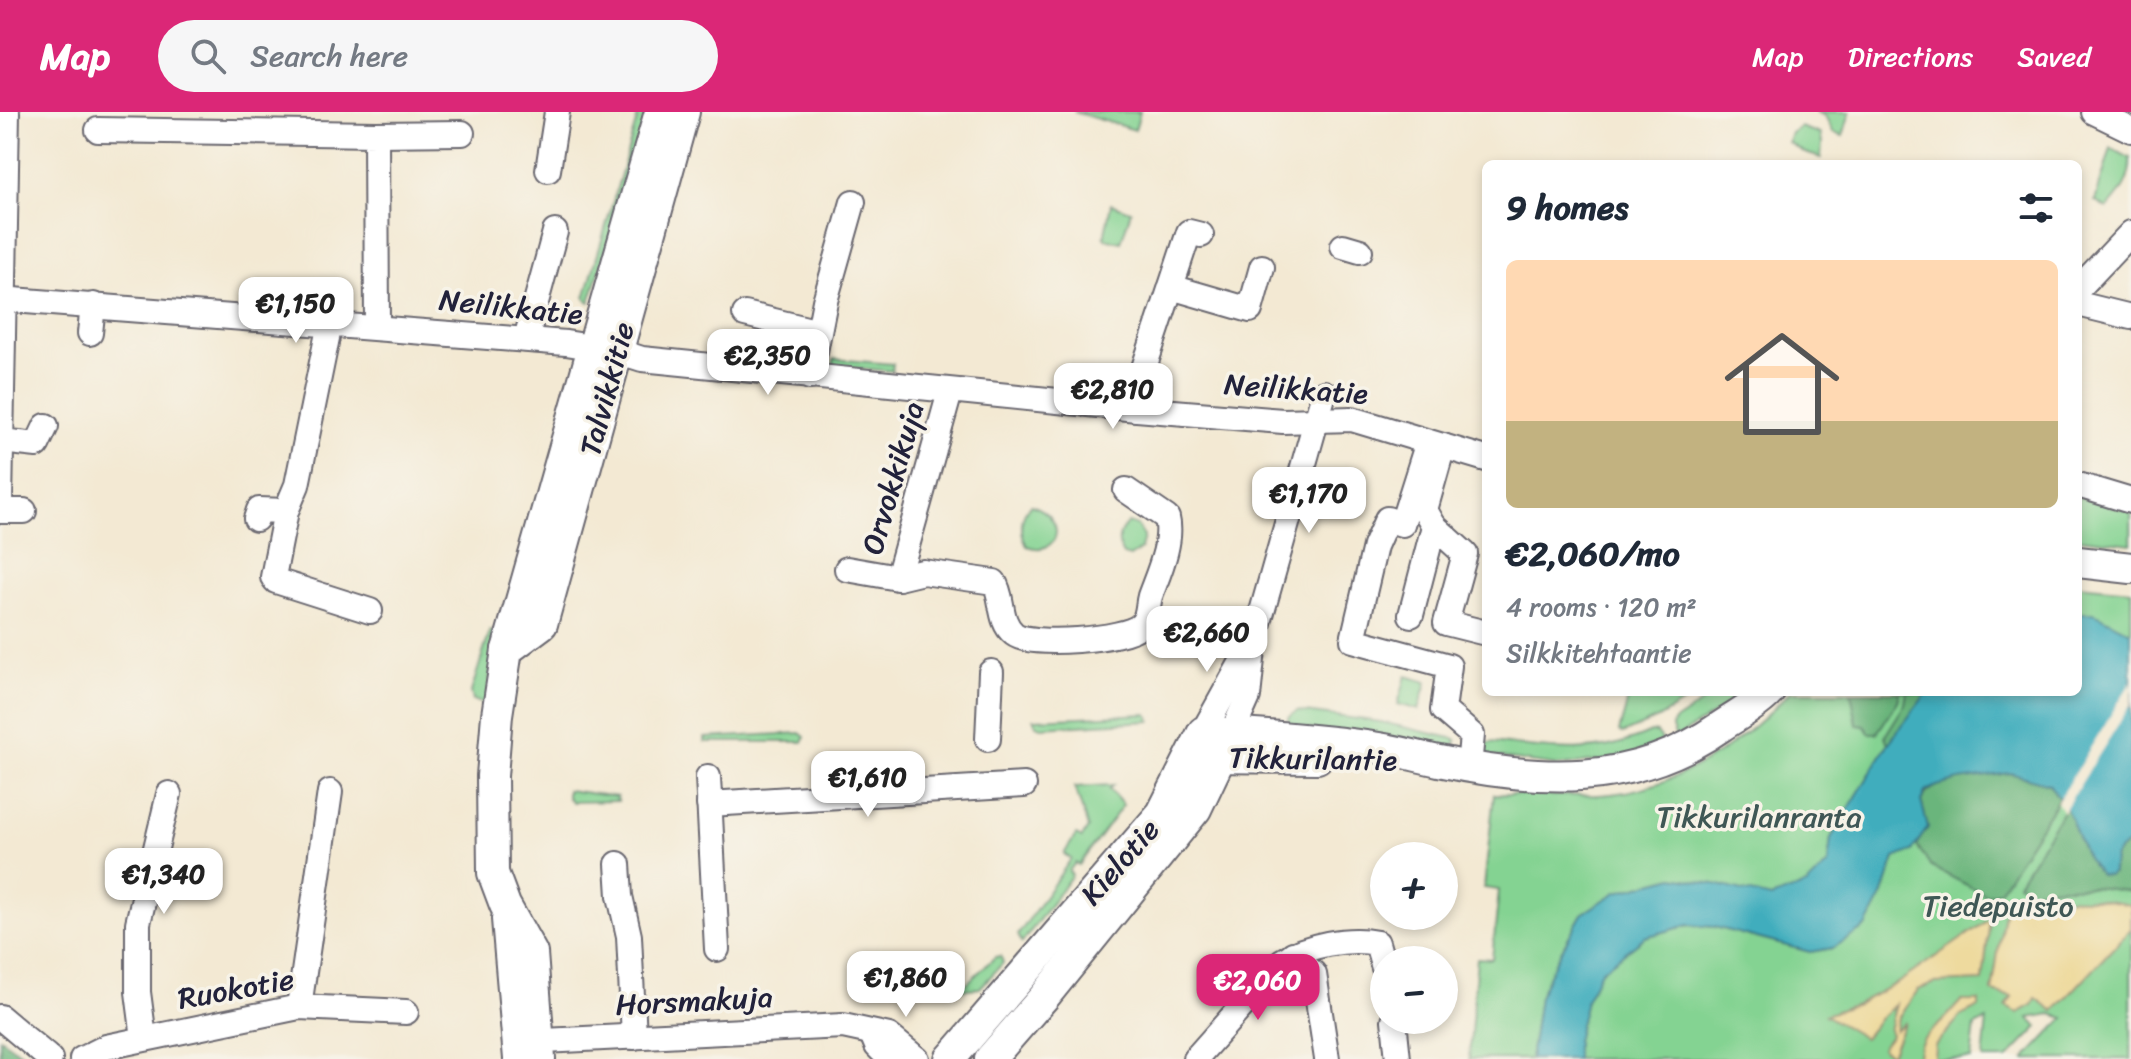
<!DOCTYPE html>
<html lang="en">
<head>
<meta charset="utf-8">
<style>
	body { margin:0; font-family:Sriracha,sans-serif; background:#f6f6f7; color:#1f2937; height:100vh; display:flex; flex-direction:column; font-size:30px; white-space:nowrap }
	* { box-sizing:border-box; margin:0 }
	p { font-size:26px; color:#747a83 }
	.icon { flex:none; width:44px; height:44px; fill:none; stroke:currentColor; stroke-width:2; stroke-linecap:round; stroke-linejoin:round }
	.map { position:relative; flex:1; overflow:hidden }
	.sheet { position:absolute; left:1482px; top:48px; width:600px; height:536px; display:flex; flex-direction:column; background:#fff; border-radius:12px; box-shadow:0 4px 12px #0003 }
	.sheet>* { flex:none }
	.tools { position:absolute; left:1370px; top:730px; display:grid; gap:16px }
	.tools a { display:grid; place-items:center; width:88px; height:88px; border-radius:50%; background:#fff; box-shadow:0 4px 12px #0003; font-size:40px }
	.price { position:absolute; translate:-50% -68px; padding:0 18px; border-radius:16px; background:#fff; color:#222; font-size:26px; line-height:52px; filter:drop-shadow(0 2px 4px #0008) }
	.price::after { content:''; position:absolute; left:50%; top:48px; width:24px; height:18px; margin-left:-12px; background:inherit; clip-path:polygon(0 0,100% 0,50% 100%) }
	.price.current { background:#db2777; color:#fff }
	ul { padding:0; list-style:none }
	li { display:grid; align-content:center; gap:16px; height:424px; padding:0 24px }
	li span { display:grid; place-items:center; height:248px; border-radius:12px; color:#555 }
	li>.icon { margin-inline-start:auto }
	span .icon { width:144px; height:144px; fill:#fffc; stroke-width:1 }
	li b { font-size:34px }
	h2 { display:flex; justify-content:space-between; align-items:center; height:96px; padding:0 24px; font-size:34px }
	header { display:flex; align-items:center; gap:48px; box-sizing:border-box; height:112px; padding:0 40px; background:#db2777; color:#fff }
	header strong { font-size:38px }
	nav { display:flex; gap:44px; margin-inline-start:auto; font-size:28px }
	.search { width:560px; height:72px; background:#f6f6f7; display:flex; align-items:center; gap:20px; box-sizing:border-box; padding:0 28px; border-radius:44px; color:#747a83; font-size:30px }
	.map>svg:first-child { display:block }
	.green { fill:#84d392; stroke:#537a66; stroke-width:2 }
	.forest { fill:#6bb57c; stroke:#466c5c; stroke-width:2 }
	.sand { fill:#eeda9e; stroke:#887e6c; stroke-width:2 }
	.water { fill:#3fadbd; stroke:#30687c; stroke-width:2 }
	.pier { fill:#f3e9d3 }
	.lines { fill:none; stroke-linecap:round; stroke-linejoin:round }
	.minor-casing { stroke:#6b6870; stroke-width:28 }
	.major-casing { stroke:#6b6870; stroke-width:34 }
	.minor { stroke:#fff; stroke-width:24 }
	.major { stroke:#fff; stroke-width:30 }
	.labels { text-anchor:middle; stroke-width:7; stroke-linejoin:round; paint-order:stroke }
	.street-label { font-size:30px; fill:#22223b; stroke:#f7f3e8 }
	.park-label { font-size:30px; fill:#3f5755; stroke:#f7f3e8 }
</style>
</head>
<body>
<header>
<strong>Map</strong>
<div class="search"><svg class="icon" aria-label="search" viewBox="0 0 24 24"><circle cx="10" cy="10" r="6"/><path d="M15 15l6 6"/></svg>Search here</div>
<nav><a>Map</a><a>Directions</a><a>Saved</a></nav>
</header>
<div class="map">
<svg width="2131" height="947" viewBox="0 0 2131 947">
	<rect width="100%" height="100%" fill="#f7f3e8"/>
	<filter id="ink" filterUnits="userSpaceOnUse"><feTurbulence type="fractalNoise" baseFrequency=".0125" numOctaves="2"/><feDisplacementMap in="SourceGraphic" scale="16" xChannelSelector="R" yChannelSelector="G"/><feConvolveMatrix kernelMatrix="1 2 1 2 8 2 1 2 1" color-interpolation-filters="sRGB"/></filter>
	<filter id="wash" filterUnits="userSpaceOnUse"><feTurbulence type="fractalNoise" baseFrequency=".006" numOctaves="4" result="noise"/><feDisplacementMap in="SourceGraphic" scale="32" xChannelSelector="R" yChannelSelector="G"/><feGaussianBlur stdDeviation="1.8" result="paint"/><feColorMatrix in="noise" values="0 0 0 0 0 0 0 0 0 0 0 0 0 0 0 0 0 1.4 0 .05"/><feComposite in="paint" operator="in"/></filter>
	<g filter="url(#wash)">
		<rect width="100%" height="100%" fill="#f3e9d3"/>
		<!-- green -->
		<g class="green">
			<path d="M639 0H648L590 190 587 189 585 186Z"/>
			<path d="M1074 0H1140L1135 18Z"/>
			<path d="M1816 0H1850L1843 24 1833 21 1825 4Z"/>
			<path d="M1800 15 1820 22 1822 31 1821 46 1805 41 1788 30 1791 21Z"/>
			<path d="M2111 36 2130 46C2131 70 2121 81 2107 97L2095 89Z"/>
			<path d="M1111 92 1131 99 1121 130 1104 126Z"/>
			<path d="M834 247 893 252 892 259 833 254Z"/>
			<path d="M2078 384 2131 400V432L2078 426Z"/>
			<path d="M1031 393C1070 406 1059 446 1027 434 1020 421 1019 403 1031 393Z"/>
			<path d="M1128 411 1137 414 1144 424 1141 437 1130 445 1123 443C1116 431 1118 420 1128 411Z"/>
			<path d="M2078 473 2131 478V541L2078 540Z"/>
			<path d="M490 519 496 521 486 593 473 588 471 580Z"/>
			<path d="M1406 564 1427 570 1419 598 1398 592Z"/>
			<path d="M1630 580H1701L1658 606 1623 622 1619 620Z"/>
			<path d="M1718 580H1736L1728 593 1676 626 1672 616 1673 610Z"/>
			<path d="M1790 580H1929L1888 632 1831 726 1828 752 1808 773 1771 786 1674 765 1617 780 1582 802 1556 848 1539 885 1530 947H1469L1477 846 1492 847 1499 778 1484 776 1494 682C1533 682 1573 686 1611 682 1683 674 1742 631 1790 580Z"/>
			<path d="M1297 599 1381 610 1456 627V630L1448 637 1286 614 1290 604Z"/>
			<path d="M1148 602 1151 609 1041 615 1036 613 1034 607Z"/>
			<path d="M1651 620 1657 621 1663 629 1625 646 1558 654 1486 644 1487 632 1492 630C1550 638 1596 646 1651 620Z"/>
			<path d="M800 621 805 625 803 630H705V626Z"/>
			<path d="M2049 672 2059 686 2095 758 2131 730V947H2025L2064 906 2051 902 2029 906 2038 915 2007 947H1983L1987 908 1975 914 1971 947H1934V936L1918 943V947H1576V929L1586 888 1601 859 1645 825 1689 813 1715 815 1810 840 1833 836 1882 784 1895 746 1928 715Z"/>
			<path d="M1113 673 1109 677 1123 693 1079 753 1075 751 1069 759 1072 763 1022 831 1018 823 1071 747 1064 742 1076 723 1082 726 1088 716 1075 675Z"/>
			<path d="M567 678 617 685 618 689 572 690 567 685Z"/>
			<path d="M1001 844 1003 851 980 876 940 879V874L966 872 995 845Z"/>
		</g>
		<!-- forest -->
		<g class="forest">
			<path d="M1851 580H1900L1898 589 1877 621H1869L1864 613 1857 612Z"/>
			<path d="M1907 580H1929L1888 632 1885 624 1905 592Z"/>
			<path d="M2010 661 2049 672 2059 686 1999 779 1986 783 1930 754 1916 732 1928 715 1921 689C1934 663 1984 665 2010 661Z"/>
			<path d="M2065 696 2113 760C2112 743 2117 739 2131 730V780C2097 774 2065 772 2031 779L2018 771Z"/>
			<path d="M0 926 30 947H0Z"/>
		</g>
		<!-- sand -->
		<g class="sand">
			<path d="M2053 786 2096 787 2131 793V817L2054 899 2036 886 2033 893 2018 901 2006 895 2012 885 1992 880 2004 800 2017 793Z"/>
			<path d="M1990 807 1983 869 1935 871 1918 878 1898 906 1895 918 1905 910 1891 942 1881 936 1891 923 1889 918 1896 892 1881 905 1864 926 1825 903 1859 891 1899 870Z"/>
			<path d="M1961 889H1979V895L1961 904 1935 933 1934 947H1918C1918 930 1925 924 1937 914 1946 907 1953 897 1961 889Z"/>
		</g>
		<!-- water -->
		<path class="water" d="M2078 501H2094L2131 520V730C2117 739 2112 743 2113 760L2109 764 2100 763C2083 747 2079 725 2070 705 2065 693 2056 682 2049 672L2010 661 1960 668 1937 674 1925 680 1921 689 1928 715 1912 739 1895 746 1882 784 1866 815 1833 836 1810 840 1715 815 1689 813 1645 825 1601 859 1586 888 1576 929V947H1530L1539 885 1556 848 1582 802 1617 780 1674 765 1715 772 1771 786 1807 773 1828 752 1831 726 1888 632 1926 582 2078 580Z"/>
		<!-- pier -->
		<path class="pier" d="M2131 570V592L2063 700 2057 690Z"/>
	</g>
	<g filter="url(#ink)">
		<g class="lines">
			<defs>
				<g id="minor">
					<path d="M2094 0 2131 18"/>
					<path d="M98 18 376 22 377 215"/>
					<path d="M376 22 462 21"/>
					<path d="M548 58 557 0"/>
					<path d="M1343 134 1360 139"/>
					<path d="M1171 175 1250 198 1262 155"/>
					<path d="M2078 177 2131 121"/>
					<path d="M0 187 566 231 617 239 642 247 1137 297 1283 309 1352 307 1486 347"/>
					<path d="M2078 192 2131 205"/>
					<path d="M745 202 819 220"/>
					<path d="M90 221 93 193"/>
					<path d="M526 227 555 120"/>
					<path d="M810 265 825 189 853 90"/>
					<path d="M1137 297 1142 262 1189 120 1201 123"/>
					<path d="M1 329 37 333 46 314"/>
					<path d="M1428 330 1402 412 1387 407 1375 434 1353 528 1449 554 1443 598 1472 623 1469 655"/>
					<path d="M2078 373 2131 389"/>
					<path d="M0 392 7 0"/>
					<path d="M0 399H24"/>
					<path d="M286 399 273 465 276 469 370 499"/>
					<path d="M256 407 259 398 286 399 297 373 330 211"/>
					<path d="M1434 414 1465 442 1446 511 1482 520"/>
					<path d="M847 457 898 466 950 280"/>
					<path d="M898 466 923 460 994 470C1004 485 998 509 1014 522 1030 535 1125 528 1141 513 1149 505 1147 495 1150 484 1158 462 1173 430 1167 406L1126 378"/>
					<path d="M1411 503 1434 414 1425 398 1443 334"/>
					<path d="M1203 620 1249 537"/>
					<path d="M1232 621 1248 585 1254 528 1324 281"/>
					<path d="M988 627 991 560"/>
					<path d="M708 665 717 837"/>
					<path d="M709 692 1024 673"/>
					<path d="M618 752 620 784 629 824 634 925"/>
					<path d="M1293 842 1314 862 1327 947"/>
					<path d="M299 895 330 680"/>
					<path d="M0 905 50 947"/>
					<path d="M1394 908 1398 947"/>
					<path d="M872 922 877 934 890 947"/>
					<path d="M144 926 138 880V811L169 682"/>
					<path d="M524 930 843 914 889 924 917 947"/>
					<path d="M82 947 106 935 299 895 406 900"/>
					<path d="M1195 947 1282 849C1307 833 1348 825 1377 831L1384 856"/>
				</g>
				<g id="major">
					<path d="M2078 450 2131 456"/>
					<path d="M507 538 542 512 684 0"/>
					<path d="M1205 645 1317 646"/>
					<path d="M507 807 519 947"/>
					<path d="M540 947 532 841 505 793 493 761 492 664 497 603 507 538 660 0"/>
					<path d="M950 947 1162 701 1203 620C1262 623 1321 627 1379 636 1399 639 1419 645 1439 649 1537 670 1633 676 1720 615 1736 604 1756 594 1769 580"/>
					<path d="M990 947 1044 885 1196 697 1232 621"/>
				</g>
			</defs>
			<!-- minor casing -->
			<use href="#minor" class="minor-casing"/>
			<!-- major casing -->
			<use href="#major" class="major-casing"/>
			<!-- minor -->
			<use href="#minor" class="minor"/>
			<!-- major -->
			<use href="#major" class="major"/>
		</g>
	</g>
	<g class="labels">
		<!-- street labels -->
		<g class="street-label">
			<text transform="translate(511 195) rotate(6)" y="10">Neilikkatie</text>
			<text transform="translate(607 277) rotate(-75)" y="10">Talvikkitie</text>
			<text transform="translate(1296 277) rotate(4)" y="10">Neilikkatie</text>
			<text transform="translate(893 366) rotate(-74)" y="10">Orvokkikuja</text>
			<text transform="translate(1313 647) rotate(1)" y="10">Tikkurilantie</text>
			<text transform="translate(1120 750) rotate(-49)" y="10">Kielotie</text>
			<text transform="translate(236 877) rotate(-10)" y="10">Ruokotie</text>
			<text transform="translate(694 889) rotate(-3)" y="10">Horsmakuja</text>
		</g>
		<!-- park labels -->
		<g class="park-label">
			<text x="1759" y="715">Tikkurilanranta</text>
			<text x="1998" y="804">Tiedepuisto</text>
		</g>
	</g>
</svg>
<div class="tools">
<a>+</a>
<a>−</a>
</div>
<b class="price" style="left:296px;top:233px">€1,150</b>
<b class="price" style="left:768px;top:285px">€2,350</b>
<b class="price" style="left:1113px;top:319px">€2,810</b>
<b class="price" style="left:1309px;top:423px">€1,170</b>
<b class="price" style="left:1207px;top:562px">€2,660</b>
<b class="price" style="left:868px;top:707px">€1,610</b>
<b class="price" style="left:164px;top:804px">€1,340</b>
<b class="price" style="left:906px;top:907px">€1,860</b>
<b class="price current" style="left:1258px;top:910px">€2,060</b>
<section class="sheet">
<h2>9 homes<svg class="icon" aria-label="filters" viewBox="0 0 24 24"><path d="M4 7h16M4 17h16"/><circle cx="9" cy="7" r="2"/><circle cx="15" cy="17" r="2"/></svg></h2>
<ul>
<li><span style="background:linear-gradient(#ffd9b3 65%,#c2b280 0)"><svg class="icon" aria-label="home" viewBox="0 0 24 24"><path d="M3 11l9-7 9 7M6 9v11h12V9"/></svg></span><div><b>€2,060/mo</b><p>4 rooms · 120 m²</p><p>Silkkitehtaantie</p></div></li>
</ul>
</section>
</div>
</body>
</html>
